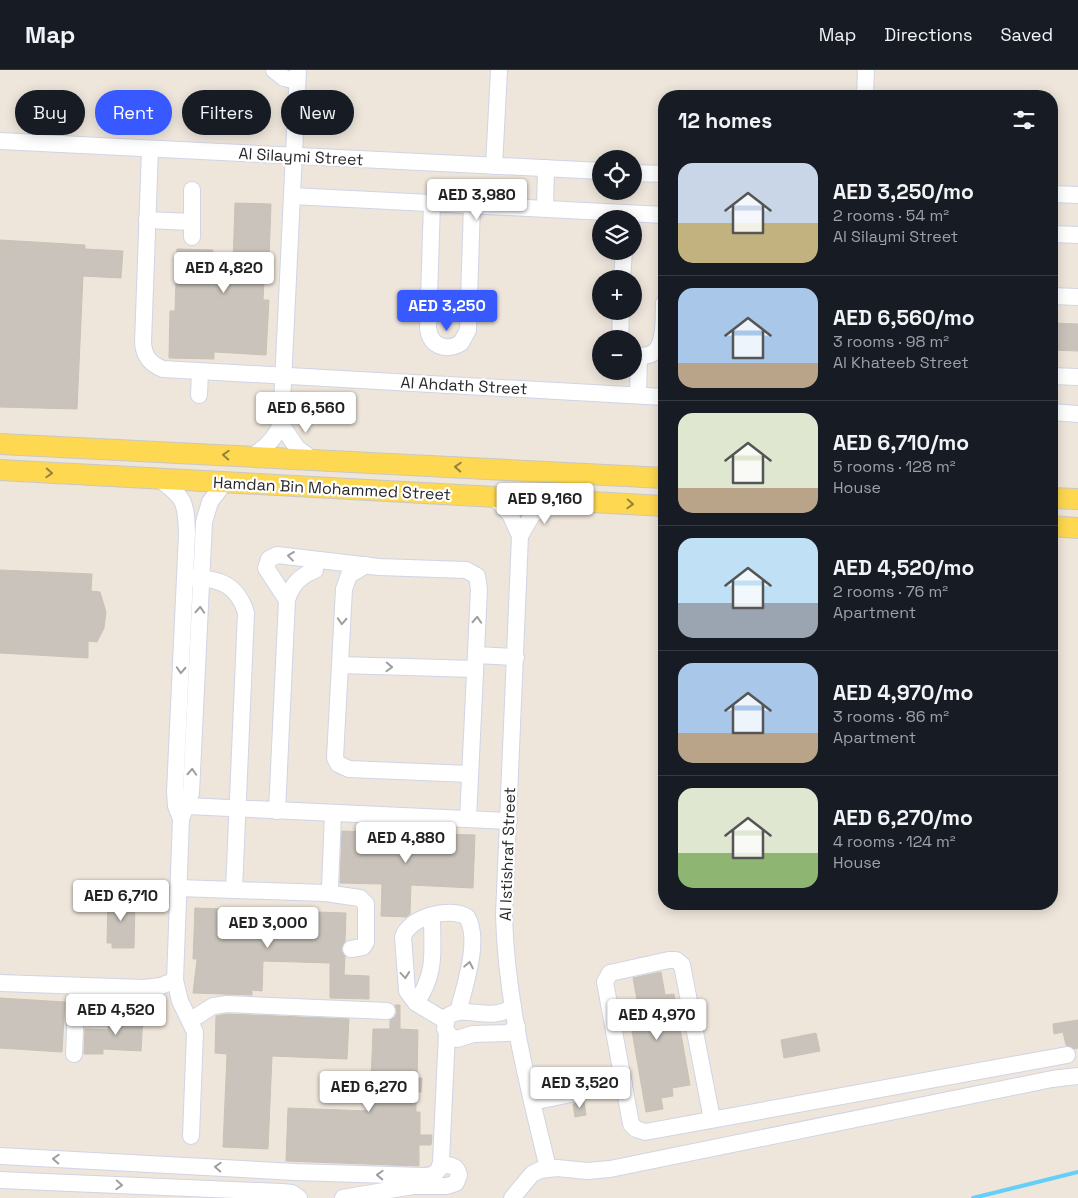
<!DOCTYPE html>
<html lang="en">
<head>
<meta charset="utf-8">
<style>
	body { margin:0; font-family:"Space Grotesk",sans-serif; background:#242831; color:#f1f3f6; height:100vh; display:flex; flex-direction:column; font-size:19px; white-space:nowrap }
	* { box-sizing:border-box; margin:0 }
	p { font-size:16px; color:#9ea1a6 }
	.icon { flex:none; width:28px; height:28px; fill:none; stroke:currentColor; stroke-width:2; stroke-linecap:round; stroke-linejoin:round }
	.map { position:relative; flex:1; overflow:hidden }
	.details { position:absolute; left:658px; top:20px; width:400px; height:820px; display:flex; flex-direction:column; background:#171b24; border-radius:20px; box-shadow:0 2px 12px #0003 }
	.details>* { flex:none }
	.guide { position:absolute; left:15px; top:20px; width:475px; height:45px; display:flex; gap:10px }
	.buttons { position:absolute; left:592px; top:80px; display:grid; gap:10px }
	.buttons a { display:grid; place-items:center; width:50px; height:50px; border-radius:50%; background:#171b24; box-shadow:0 2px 12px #0003; font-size:25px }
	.price { position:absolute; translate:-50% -42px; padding:0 11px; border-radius:5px; background:#fff; color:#222; font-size:16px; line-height:32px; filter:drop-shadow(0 1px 2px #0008) }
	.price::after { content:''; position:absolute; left:50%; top:30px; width:15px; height:11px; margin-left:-8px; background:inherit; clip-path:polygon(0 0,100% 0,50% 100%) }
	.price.active { background:#3759ff; color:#fff }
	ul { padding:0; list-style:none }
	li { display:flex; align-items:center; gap:15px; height:125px; padding:0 20px }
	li+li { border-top:1px solid #363941 }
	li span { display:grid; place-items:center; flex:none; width:140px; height:100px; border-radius:15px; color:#555 }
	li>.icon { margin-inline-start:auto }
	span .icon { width:60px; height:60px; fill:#fffc; stroke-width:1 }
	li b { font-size:21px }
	h2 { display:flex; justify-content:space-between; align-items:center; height:60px; padding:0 20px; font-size:21px }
	.tag { padding:0 18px; border-radius:22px; background:#171b24; box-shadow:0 2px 12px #0003; font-size:18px; line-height:45px }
	.tag.active { background:#3759ff; color:#fff }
	header { display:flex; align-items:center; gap:30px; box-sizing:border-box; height:70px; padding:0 25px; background:#171b24; border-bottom:1px solid #363941 }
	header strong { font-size:24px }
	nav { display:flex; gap:28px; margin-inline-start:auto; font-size:18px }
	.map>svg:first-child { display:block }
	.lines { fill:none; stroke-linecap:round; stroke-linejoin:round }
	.stream { stroke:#64d0fa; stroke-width:4 }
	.building { fill:#c9c3bb; stroke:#c9c2b4 }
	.minor-casing { stroke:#d0d4e5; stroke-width:18 }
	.major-casing { stroke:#c8c8c8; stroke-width:22 }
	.minor { stroke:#fff; stroke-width:16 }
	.major { stroke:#fed850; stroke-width:20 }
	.oneway { stroke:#94813d }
	.oneway2 { stroke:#9f9f9f }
	.labels { text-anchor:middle; stroke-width:4.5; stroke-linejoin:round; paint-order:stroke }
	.street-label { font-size:16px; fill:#2a2a2a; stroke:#fff }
</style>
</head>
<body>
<header>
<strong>Map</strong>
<nav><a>Map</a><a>Directions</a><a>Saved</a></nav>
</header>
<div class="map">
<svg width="1078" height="1128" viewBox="0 0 1078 1128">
	<rect width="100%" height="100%" fill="#eee6db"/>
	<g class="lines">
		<!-- stream -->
		<path class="stream" d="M973 1128 1078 1102"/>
	</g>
	<!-- building -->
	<g class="building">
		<path d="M235 133 271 134 269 189H265L263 230H269L266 285 214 282V289L169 288 170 241H175L177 179 213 180 212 194 233 195Z"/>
		<path d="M0 170 85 175V179L123 181 121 208 83 206 77 339 0 337Z"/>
		<path d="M1051 253 1078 254V281L1051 280Z"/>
		<path d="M0 500 92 504 91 521 100 522 106 542 104 558 97 572 88 571V588L0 583Z"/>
		<path d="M342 761 475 765 473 818 411 815 410 844 406 847 381 846 382 814 340 813Z"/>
		<path d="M108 827 135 828 134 878H112V873H107Z"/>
		<path d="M195 838 346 843 345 871 341 880 345 886 344 905 369 906V929L330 928V893L263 891 262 921 252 920V925L193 923 197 889H193Z"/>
		<path d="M661 902 665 925 674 924 690 1015 672 1018 673 1026 661 1028 663 1039 646 1042 627 932 637 930 633 908Z"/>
		<path d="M0 928 65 932 62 982 0 978Z"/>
		<path d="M395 935H400V959L418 960 417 1008H422L421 1022H416V1042H420V1065H432L431 1075H419V1096L286 1091 288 1038 370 1041 373 959H390V950L395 947 397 942Z"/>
		<path d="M227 944 349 949 347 989 272 986 268 1079 223 1077 227 984 215 983 216 946Z"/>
		<path d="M109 945 143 946 141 981 103 979V984H84L85 959 108 960Z"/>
		<path d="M1078 950V978L1075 979 1066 975 1063 962 1054 964 1053 954Z"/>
		<path d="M816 963 820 981 784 988 781 970Z"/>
		<path d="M584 1031 586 1045 575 1047 573 1034Z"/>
	</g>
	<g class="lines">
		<defs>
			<g id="minor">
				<path d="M274 0 284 8 297 11"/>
				<path d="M865 26 866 0"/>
				<path d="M0 71 601 101"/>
				<path d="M150 79 143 273C144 286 150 294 163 299L664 327"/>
				<path d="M494 96 499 0"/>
				<path d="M634 103 664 104"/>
				<path d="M1051 124 1078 125"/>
				<path d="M292 126 664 145"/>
				<path d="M432 133 428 258C430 276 446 282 461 273L468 260 472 135"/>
				<path d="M545 138 546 98"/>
				<path d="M147 150 192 152"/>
				<path d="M1051 164 1078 165"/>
				<path d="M192 167V120"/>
				<path d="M622 209 624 181"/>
				<path d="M1051 226 1078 227"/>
				<path d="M620 269 621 241"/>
				<path d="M634 285C668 292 663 255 664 233"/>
				<path d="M1051 306 1078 307"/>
				<path d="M199 325 200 301"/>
				<path d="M638 325 639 286"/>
				<path d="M1051 342 1078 344"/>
				<path d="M281 354 297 378 313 390"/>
				<path d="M250 387C265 379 275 369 281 354L298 0"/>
				<path d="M158 408C185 428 186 431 187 464L175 722 176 736 181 749 175 910 180 931 195 962 191 1066"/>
				<path d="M495 428 510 444 520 466"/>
				<path d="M366 495 349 505 344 519 335 688 338 694 349 699 470 704"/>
				<path d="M185 507C215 509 236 510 246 543L234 820"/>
				<path d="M287 530 266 498 269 489 277 485 379 497 466 500 477 506 479 519 468 749"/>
				<path d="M476 585 516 587"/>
				<path d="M340 595 475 599"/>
				<path d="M187 736 509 751"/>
				<path d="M277 741 287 530C292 514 300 506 315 500"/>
				<path d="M181 749 191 723 204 452 210 432 225 412"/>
				<path d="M179 818 325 823 330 818 333 743"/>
				<path d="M325 823 360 828 366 834V872L363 877 351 879"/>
				<path d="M0 913 144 918 161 916 175 910"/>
				<path d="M416 933C437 902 432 882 432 846"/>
				<path d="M513 936C493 954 462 933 447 947L445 959 450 966 457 969 473 964 508 963 517 957"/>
				<path d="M191 950 213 936 227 934 387 941"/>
				<path d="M446 951 416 933 407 921 403 867C409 847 450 836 467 847 481 870 464 918 458 942"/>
				<path d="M74 984 77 916"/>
				<path d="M532 1032 624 1013"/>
				<path d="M712 1049 682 895 676 890H669L610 903 605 912 631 1054 636 1059 645 1062 1067 985"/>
				<path d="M0 1086 296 1102 422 1106C433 1106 440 1103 441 1091L447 963"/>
				<path d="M548 1098C528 1016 506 931 504 845L520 466 532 445 553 430"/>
				<path d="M0 1110 282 1122 292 1123 299 1128"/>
				<path d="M343 1128 413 1116H447L456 1113 459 1105C457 1095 449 1094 440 1096"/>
				<path d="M512 1128 532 1104 540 1100 557 1098 587 1101 610 1099 1052 1009 1078 1006"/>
			</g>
			<g id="major">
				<path d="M0 374 664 408"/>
				<path d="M0 400 664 436"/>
				<path d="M1051 428 1078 429"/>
				<path d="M1051 456 1078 458"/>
			</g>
		</defs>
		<!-- minor casing -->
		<use href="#minor" class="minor-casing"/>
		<!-- major casing -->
		<use href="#major" class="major-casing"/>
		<!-- minor -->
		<use href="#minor" class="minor"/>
		<!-- major -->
		<use href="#major" class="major"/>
	</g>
	<!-- one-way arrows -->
	<defs><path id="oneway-chevron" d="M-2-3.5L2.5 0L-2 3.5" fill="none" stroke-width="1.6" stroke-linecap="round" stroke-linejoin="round" transform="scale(1.25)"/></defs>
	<g class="oneway">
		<use href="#oneway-chevron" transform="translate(226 385) rotate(-177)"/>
		<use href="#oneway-chevron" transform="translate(458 397) rotate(-177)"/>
		<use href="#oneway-chevron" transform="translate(49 403) rotate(3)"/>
		<use href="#oneway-chevron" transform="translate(630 434) rotate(3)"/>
	</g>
	<g class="oneway2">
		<use href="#oneway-chevron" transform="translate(291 486) rotate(-173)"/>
		<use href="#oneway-chevron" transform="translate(200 540) rotate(-87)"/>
		<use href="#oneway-chevron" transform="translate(477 550) rotate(-87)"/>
		<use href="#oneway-chevron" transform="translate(342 551) rotate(93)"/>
		<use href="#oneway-chevron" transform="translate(389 597) rotate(2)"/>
		<use href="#oneway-chevron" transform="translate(181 600) rotate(93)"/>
		<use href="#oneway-chevron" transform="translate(192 702) rotate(-87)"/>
		<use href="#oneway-chevron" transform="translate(469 895) rotate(-79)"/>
		<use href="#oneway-chevron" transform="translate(405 905) rotate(85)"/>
		<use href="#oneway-chevron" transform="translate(56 1089) rotate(-177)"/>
		<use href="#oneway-chevron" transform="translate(218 1097) rotate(-177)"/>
		<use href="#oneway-chevron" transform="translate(380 1105) rotate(-178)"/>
		<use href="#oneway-chevron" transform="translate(119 1115) rotate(3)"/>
	</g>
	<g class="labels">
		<!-- street labels -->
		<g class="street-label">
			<text transform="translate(301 86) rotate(3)" y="6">Al Silaymi Street</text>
			<text transform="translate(464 315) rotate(3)" y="6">Al Ahdath Street</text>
			<text transform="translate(332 418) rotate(3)" y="6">Hamdan Bin Mohammed Street</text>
			<text transform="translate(507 784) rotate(-88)" y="6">Al Istishraf Street</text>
		</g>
	</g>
</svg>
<div class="buttons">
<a><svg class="icon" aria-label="locate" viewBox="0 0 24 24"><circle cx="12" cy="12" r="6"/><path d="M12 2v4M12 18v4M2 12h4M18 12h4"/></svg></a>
<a><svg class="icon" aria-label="layers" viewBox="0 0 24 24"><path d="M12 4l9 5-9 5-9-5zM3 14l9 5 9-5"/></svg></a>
<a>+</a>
<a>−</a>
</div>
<b class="price" style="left:477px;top:151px">AED 3,980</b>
<b class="price" style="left:224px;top:224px">AED 4,820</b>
<b class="price active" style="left:447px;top:262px">AED 3,250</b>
<b class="price" style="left:306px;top:364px">AED 6,560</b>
<b class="price" style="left:545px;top:455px">AED 9,160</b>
<b class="price" style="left:406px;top:794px">AED 4,880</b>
<b class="price" style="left:121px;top:852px">AED 6,710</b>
<b class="price" style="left:268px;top:879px">AED 3,000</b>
<b class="price" style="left:116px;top:966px">AED 4,520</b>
<b class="price" style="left:657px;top:971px">AED 4,970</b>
<b class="price" style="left:580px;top:1039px">AED 3,520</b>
<b class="price" style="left:369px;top:1043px">AED 6,270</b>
<div class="guide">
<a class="tag">Buy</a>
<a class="tag active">Rent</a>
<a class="tag">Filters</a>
<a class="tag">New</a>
</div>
<section class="details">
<h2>12 homes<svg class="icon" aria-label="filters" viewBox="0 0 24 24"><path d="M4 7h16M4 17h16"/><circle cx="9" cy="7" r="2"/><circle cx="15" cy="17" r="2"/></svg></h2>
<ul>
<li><span style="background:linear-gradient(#c9d6e8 60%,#c2b280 0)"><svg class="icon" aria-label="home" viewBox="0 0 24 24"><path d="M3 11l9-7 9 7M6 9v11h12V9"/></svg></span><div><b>AED 3,250/mo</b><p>2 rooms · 54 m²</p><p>Al Silaymi Street</p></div></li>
<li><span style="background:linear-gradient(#a9c7e8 75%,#b9a48a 0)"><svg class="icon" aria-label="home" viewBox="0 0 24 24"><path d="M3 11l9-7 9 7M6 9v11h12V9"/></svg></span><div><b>AED 6,560/mo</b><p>3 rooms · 98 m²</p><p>Al Khateeb Street</p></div></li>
<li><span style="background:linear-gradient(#dfe7d0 75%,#b9a48a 0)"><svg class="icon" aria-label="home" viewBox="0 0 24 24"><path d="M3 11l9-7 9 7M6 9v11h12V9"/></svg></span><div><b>AED 6,710/mo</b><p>5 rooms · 128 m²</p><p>House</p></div></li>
<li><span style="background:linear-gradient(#bfe0f5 65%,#9aa5b1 0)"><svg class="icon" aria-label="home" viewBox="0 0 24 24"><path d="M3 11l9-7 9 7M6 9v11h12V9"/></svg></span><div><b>AED 4,520/mo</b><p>2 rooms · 76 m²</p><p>Apartment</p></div></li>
<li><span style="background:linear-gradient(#a9c7e8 70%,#b9a48a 0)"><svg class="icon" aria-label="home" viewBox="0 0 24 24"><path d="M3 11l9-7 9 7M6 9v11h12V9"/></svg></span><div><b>AED 4,970/mo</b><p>3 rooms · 86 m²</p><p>Apartment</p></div></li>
<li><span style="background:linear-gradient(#dfe7d0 65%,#8fb573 0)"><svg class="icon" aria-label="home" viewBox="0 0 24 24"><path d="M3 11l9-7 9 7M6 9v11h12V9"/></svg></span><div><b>AED 6,270/mo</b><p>4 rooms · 124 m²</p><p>House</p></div></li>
</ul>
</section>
</div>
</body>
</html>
